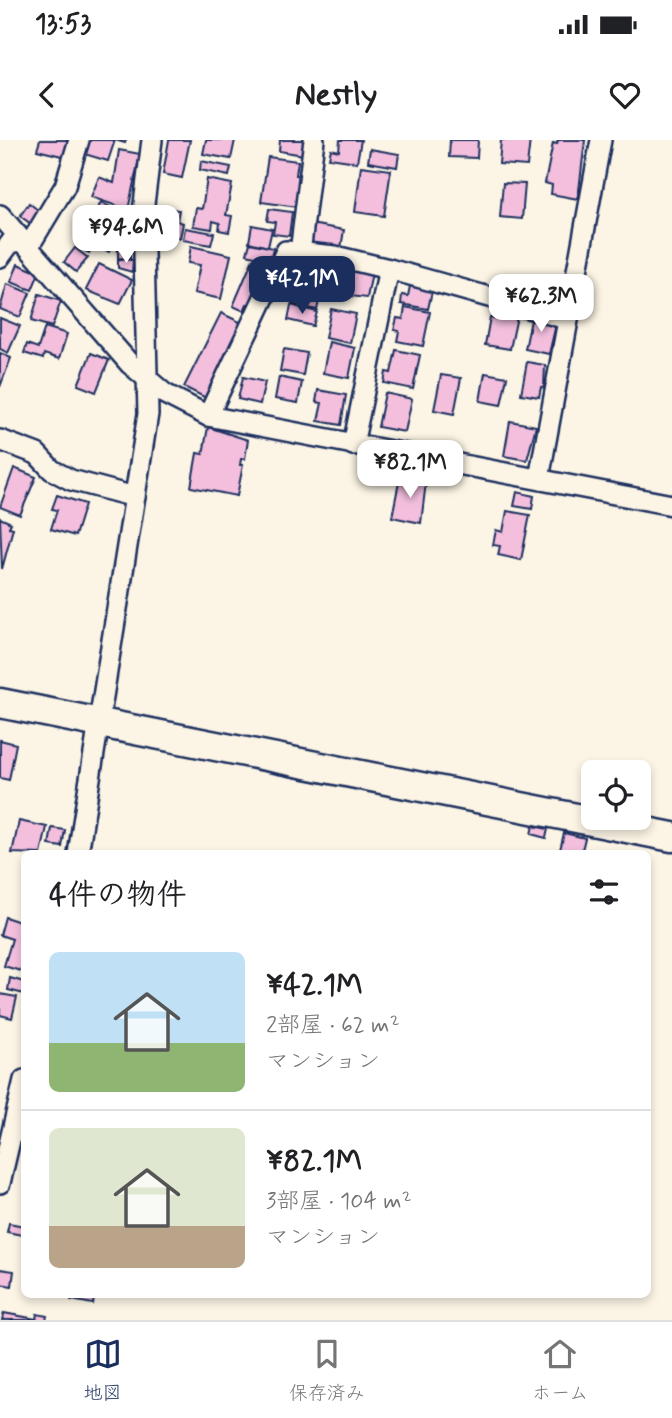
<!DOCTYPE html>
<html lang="ja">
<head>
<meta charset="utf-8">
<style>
	body { margin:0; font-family:Mynerve,"Klee One",sans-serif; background:#f6f6f6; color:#202124; height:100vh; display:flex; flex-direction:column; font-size:26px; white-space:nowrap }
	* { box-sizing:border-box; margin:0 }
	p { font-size:23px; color:#757577 }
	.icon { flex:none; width:38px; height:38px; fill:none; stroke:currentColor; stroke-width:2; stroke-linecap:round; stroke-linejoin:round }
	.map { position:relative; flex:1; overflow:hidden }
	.side { position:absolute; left:21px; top:710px; width:630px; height:448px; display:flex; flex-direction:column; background:#fff; border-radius:10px; box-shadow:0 4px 10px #0003 }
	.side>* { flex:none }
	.fabs { position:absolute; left:581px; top:620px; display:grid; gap:14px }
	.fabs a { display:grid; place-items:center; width:70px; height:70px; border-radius:10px; background:#fff; box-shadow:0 4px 10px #0003; font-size:35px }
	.price { position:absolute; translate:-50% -60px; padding:0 16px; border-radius:14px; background:#fff; color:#222; font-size:23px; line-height:46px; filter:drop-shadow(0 2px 4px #0008) }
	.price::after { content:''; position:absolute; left:50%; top:42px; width:21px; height:16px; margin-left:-10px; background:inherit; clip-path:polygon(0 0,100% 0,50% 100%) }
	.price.selected { background:#1b2f5e; color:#fff }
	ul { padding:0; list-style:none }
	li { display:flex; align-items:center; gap:21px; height:175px; padding:0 28px }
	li+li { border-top:2px solid #e0e0e0 }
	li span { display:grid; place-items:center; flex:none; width:196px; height:140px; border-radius:10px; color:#555 }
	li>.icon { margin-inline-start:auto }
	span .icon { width:84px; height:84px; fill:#fffc; stroke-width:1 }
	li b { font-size:30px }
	h2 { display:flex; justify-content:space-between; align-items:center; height:84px; padding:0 28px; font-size:30px }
	.status { display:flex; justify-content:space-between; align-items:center; height:49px; padding:0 35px; background:#fff; direction:ltr }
	.status svg { height:19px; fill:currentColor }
	header { display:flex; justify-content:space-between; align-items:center; height:91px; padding:0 28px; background:#fff; font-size:32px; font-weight:700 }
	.tabs { display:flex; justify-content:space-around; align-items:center; height:98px; border-top:2px solid #e0e0e0; background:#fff; font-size:19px; color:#757577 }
	.tabs a { display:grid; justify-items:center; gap:4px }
	.tabs .selected { color:#1b2f5e }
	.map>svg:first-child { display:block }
	.building { fill:#f3bfdd; stroke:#1b2f5e; stroke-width:2 }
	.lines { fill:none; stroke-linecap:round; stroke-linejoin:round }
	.street-casing { stroke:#1b2f5e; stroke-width:24 }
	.secondary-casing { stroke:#1b2f5e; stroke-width:33 }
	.street { stroke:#fcf5e5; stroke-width:19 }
	.secondary { stroke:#fcf5e5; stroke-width:28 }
</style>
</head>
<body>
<div class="status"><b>13:53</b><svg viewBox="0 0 49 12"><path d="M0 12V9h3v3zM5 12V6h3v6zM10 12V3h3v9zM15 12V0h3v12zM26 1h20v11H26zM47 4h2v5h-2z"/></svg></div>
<header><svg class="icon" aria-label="back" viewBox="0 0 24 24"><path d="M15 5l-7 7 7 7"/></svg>Nestly<svg class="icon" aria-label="heart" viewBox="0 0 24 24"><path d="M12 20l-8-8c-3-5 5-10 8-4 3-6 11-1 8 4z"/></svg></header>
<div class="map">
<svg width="672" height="1180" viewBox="0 0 672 1180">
	<rect width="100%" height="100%" fill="#fcf5e5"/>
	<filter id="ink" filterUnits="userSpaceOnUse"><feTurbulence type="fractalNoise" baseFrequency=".0143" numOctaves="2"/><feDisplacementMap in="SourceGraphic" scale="14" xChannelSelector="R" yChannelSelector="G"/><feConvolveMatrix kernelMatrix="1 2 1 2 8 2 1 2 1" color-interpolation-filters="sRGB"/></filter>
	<g filter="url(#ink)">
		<!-- building -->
		<g class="building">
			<path d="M40 0H71L66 17 37 10Z"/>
			<path d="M88 0H126L125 3 115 0 108 21 81 13Z"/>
			<path d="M169 0H190L182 38 163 34Z"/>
			<path d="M206 0H235L231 19 203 14Z"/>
			<path d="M280 0H306L304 15 279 11Z"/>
			<path d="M340 0H361L357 22 329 18 331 9 339 11Z"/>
			<path d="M450 0H478L477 18 449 17Z"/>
			<path d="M501 0H530L527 26 499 24Z"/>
			<path d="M558 0H585L578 59 551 54 552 45 545 43 553 3 557 4Z"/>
			<path d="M370 9 399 14 397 27 368 22Z"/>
			<path d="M119 10 140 14 128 70 91 57 99 37 114 43Z"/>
			<path d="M268 17 298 21 296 35 302 36 298 67 261 62Z"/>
			<path d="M201 21 231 27 229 36 200 30Z"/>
			<path d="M361 26 391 30 384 76 355 72Z"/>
			<path d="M207 39 232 44 226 75 232 76 229 92 219 90 220 83 213 81 212 89 193 86 196 68 202 69Z"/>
			<path d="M503 43 525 44 522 79 500 77Z"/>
			<path d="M101 62 128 77 109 112 94 104 89 113 77 107Z"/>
			<path d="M29 63 43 74 34 86 20 76Z"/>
			<path d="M159 67 179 70 177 81 183 83 180 98 154 93Z"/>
			<path d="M269 69 292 72 289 96 273 94 275 82 267 81Z"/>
			<path d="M311 84 344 90 341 108 308 102Z"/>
			<path d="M252 85 272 89 268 107 249 102Z"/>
			<path d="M185 88 214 93 211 105 183 100Z"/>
			<path d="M250 103 273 108 270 120 247 114Z"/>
			<path d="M191 106 231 115 221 159 194 153 200 125 188 123Z"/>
			<path d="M75 108 88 118 76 132 64 122Z"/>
			<path d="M118 108H130V119L118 118Z"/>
			<path d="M118 119 133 120 132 132 118 128Z"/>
			<path d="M253 119 267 125 251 165 247 164 244 171 233 166Z"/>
			<path d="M298 119 327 124 317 170 292 164Z"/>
			<path d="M345 122 373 128 367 158 341 155 343 148 337 147 341 128H344Z"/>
			<path d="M18 124 39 133 32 150 11 142Z"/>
			<path d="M99 124 132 140 120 164 86 150Z"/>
			<path d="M7 144 30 153 20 177 0 169Z"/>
			<path d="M410 146 432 151 428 169 401 164 402 155 408 156Z"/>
			<path d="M39 154 61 161 52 187 31 181Z"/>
			<path d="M291 165 317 172 313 186 288 180Z"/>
			<path d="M405 167 430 172 423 206 397 201 399 191 394 190 397 178 403 179Z"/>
			<path d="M496 168 518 172 510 209 485 205 490 177 494 178Z"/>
			<path d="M331 169 356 174 350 203 325 198Z"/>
			<path d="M221 173 242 183 206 258 184 247Z"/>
			<path d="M532 175 557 180 549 214 525 209Z"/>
			<path d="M0 178 20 186 8 213 0 209Z"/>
			<path d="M45 187 67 194 59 219 44 214 43 219 24 213 27 204 38 208Z"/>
			<path d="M329 202 355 208 349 238 323 233Z"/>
			<path d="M284 209 307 213 303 235 280 231Z"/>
			<path d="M396 210 420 215 413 249 384 243 386 232 391 233Z"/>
			<path d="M0 213 11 218 0 247Z"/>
			<path d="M91 213 109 220 96 252 78 245Z"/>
			<path d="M527 222 545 225 544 248 541 247 539 257 521 254Z"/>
			<path d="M485 233 507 237 501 265 480 261Z"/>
			<path d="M441 235 461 238 454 274 434 270Z"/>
			<path d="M243 237 265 242 260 264 238 259Z"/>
			<path d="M279 237 302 242 298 263 275 259Z"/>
			<path d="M318 250 346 255 341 285 318 281 322 263 316 262Z"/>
			<path d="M385 253 412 259 405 292 378 287Z"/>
			<path d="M510 281 536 286 527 320 504 316Z"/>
			<path d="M208 287 248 300 245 319H241L240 325H243L237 356 191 347 197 313 203 314Z"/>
			<path d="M14 328 36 337 20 375 0 367Z"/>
			<path d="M406 337 426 342 421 383 392 377 399 342 405 343Z"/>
			<path d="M517 352 534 356 532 369 514 366Z"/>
			<path d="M57 355 85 364 75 396 51 389 57 370 52 369Z"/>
			<path d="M507 371 530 375 521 420 498 415 500 406 493 405 496 390 503 392Z"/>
			<path d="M0 378 11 383 9 387 13 388 2 429Z"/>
			<path d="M0 600 16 604 9 640 0 638Z"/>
			<path d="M19 681 47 687 41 714 12 713Z"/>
			<path d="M533 686 548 689 546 698 531 694Z"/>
			<path d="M52 688 65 690 62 707 49 705Z"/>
			<path d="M564 693 585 698 581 714 560 710Z"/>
			<path d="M5 777 23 783 24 832 4 826 12 799 0 795Z"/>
			<path d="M10 838 24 842V854L8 850Z"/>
			<path d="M0 854 17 857 12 878 0 875Z"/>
			<path d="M9 1083 24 1086 22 1095 7 1092Z"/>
			<path d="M0 1129 14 1131 12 1146 0 1144Z"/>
			<path d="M71 1155H95L93 1164 71 1160Z"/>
			<path d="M4 1173 36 1179 37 1174 47 1176 46 1180H2Z"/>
		</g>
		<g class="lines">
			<defs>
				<g id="street">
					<path d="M0 75 130 224 165 254 208 276 672 365"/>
					<path d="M300 113 314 0"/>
					<path d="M0 117 11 102 32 101 65 46 79 0"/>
					<path d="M208 276 286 111 335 116 389 129"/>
					<path d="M0 300 37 314 52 330 71 340 135 357"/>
					<path d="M353 305 389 129 567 179"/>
					<path d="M539 339 601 0"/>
					<path d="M78 714 148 274 143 72 152 0"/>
					<path d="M0 1043 24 940"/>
				</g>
				<path id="secondary" d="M0 563 672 697"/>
			</defs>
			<!-- street casing -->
			<use href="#street" class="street-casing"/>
			<!-- secondary casing -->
			<use href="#secondary" class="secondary-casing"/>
			<!-- street -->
			<use href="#street" class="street"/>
			<!-- secondary -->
			<use href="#secondary" class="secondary"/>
		</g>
	</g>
</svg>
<div class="fabs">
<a><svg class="icon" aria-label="locate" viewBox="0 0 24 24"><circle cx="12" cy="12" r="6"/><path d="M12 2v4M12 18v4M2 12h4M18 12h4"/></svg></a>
</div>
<b class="price" style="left:126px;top:125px">¥94.6M</b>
<b class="price selected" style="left:302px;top:176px">¥42.1M</b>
<b class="price" style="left:541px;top:194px">¥62.3M</b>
<b class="price" style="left:410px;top:360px">¥82.1M</b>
<section class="side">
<h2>4件の物件<svg class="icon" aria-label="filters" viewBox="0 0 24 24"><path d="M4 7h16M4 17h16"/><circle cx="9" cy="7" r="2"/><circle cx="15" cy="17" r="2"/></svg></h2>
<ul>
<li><span style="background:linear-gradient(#bfe0f5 65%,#8fb573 0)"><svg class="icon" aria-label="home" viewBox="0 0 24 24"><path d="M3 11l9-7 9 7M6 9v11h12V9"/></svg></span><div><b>¥42.1M</b><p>2部屋 · 62 m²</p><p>マンション</p></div></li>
<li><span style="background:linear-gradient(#dfe7d0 70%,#b9a48a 0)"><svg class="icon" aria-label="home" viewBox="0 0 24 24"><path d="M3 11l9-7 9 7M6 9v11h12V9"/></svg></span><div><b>¥82.1M</b><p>3部屋 · 104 m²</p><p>マンション</p></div></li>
</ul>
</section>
</div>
<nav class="tabs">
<a class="selected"><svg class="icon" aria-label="map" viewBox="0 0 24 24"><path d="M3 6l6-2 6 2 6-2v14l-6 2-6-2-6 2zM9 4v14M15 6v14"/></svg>地図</a>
<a><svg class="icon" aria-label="saved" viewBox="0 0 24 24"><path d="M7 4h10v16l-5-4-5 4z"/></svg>保存済み</a>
<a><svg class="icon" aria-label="home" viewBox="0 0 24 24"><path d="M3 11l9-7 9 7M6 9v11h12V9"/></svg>ホーム</a>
</nav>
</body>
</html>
